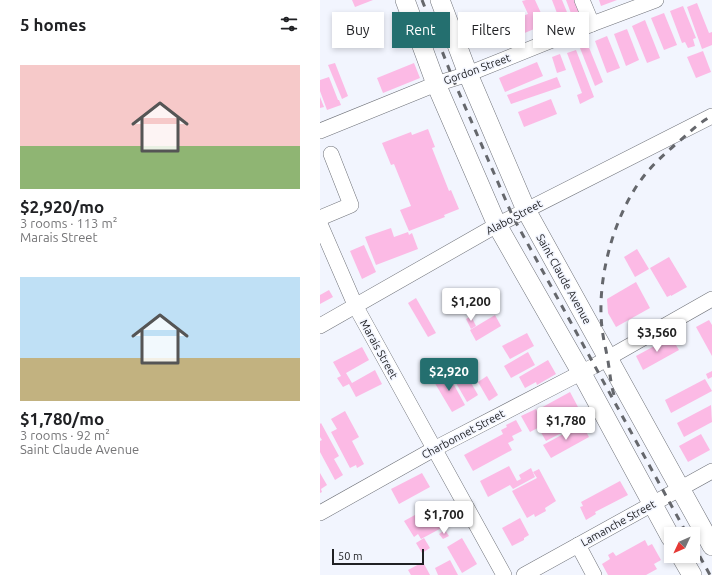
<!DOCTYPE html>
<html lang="en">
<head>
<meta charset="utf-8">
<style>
	body { margin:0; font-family:Ubuntu,sans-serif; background:#f2f2f2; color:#202124; height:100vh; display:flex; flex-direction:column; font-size:15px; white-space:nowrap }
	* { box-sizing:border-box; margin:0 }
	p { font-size:13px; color:#757577 }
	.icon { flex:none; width:22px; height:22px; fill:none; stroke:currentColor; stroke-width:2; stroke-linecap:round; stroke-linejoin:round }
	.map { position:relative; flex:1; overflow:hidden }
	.side { display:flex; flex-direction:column; background:#fff; width:320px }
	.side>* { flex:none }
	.guide { position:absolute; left:12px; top:12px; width:320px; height:36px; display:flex; gap:8px }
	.needle { width:26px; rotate:226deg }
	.tools { position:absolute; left:344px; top:527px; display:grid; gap:8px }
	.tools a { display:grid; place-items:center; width:36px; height:36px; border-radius:0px; background:#fff; box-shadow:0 2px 6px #0003; font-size:20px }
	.scale { position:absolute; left:12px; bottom:10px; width:92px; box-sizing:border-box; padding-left:4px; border:2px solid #202124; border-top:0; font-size:11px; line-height:14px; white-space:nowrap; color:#202124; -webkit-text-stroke:3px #f2f5fe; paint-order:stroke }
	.price { position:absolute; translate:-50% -34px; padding:0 9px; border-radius:4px; background:#fff; color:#222; font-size:13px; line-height:26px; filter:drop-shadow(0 1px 2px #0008) }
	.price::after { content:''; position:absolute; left:50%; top:24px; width:12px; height:9px; margin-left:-6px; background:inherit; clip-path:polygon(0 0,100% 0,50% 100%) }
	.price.active { background:#246f6f; color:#fff }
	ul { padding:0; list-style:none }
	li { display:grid; align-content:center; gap:8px; height:212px; padding:0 20px }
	li span { display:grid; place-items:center; height:124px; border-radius:0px; color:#555 }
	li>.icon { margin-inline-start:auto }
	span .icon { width:72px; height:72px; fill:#fffc; stroke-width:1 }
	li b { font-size:17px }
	h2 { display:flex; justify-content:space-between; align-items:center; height:48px; padding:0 20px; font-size:17px }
	.pill { padding:0 14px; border-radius:0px; background:#fff; box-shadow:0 2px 6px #0003; font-size:14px; line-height:36px }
	.pill.active { background:#246f6f; color:#fff }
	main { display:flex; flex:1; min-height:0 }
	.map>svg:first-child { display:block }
	.building { fill:#fcbae5 }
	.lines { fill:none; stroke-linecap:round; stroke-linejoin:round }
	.minor-casing { stroke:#70737a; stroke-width:16 }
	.major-casing { stroke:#70737a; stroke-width:20 }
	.minor { stroke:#fff; stroke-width:15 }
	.major { stroke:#fff; stroke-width:19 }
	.rail { stroke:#65676c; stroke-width:3; stroke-dasharray:7 7; stroke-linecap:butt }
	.labels { text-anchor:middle; stroke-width:3; stroke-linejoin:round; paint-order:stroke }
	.street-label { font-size:11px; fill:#202124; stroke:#f2f5fe }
</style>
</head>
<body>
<main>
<section class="side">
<h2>5 homes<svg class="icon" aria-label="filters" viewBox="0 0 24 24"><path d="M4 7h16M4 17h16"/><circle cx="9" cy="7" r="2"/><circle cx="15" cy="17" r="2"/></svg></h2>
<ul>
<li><span style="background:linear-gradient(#f6c9c9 65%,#8fb573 0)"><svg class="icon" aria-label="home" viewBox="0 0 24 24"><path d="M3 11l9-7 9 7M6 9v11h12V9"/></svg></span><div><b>$2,920/mo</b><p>3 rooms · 113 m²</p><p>Marais Street</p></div></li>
<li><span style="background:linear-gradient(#bfe0f5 65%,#c2b280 0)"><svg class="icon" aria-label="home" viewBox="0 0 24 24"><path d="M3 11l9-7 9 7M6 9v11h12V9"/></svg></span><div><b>$1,780/mo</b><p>3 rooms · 92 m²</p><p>Saint Claude Avenue</p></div></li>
</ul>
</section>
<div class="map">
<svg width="392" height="575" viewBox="0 0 392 575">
	<rect width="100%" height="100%" fill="#f2f5fe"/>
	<!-- building -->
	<g class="building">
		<path d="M32 0H53L35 7Z"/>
		<path d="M206 0H215L226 24 174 46 167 30 188 20 189 21 208 14 202 1Z"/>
		<path d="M232 0H242L249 17 240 21Z"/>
		<path d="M246 0H256L261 13 252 16Z"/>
		<path d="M279 0H297L281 6Z"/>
		<path d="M377 3 389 33 392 32V45L382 49 367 7Z"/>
		<path d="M363 6 376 38 373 39 375 46 368 48 365 42 362 43 350 11Z"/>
		<path d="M344 13 357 45 344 50 331 18Z"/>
		<path d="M325 20 340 58 327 63 312 26Z"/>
		<path d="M307 29 319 60 306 66 294 34Z"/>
		<path d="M287 36 300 68 287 73 275 41Z"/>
		<path d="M268 45 283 82 275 86 260 48Z"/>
		<path d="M256 50 274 97 260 104 257 95 262 93 247 53Z"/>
		<path d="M383 51 391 72 376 78 367 57Z"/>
		<path d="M240 54 246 70 237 73 232 57Z"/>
		<path d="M217 62 223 76 185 92 179 78Z"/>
		<path d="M15 63 28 96 22 99 8 65Z"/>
		<path d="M94 63 100 78 63 93 57 78Z"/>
		<path d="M9 77 18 100H19L21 105 7 110 0 91V80Z"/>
		<path d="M237 77 241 87 191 104 187 95Z"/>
		<path d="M0 97 4 107 0 108Z"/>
		<path d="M231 99 237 114 204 127 198 112Z"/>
		<path d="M108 129 115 147 112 148 129 191 131 190 139 209 124 215 125 217 89 231 80 210 91 206 74 164 71 165 62 143 91 132 92 135Z"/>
		<path d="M71 228 74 237 88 232 89 235 92 233 98 249 56 265 45 237Z"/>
		<path d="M44 245 56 272 42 279 30 251Z"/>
		<path d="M317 249 329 269 315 277 304 257Z"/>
		<path d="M349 257 367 287 351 296V295L347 297 330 268Z"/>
		<path d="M316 282 330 308 296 327 288 313 287 299Z"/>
		<path d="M9 290 13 297 0 304V295Z"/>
		<path d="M96 298 116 333 108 337 88 303Z"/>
		<path d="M175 315 181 326 156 341 150 330Z"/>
		<path d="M151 316 156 326 151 329 146 319Z"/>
		<path d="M389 320 392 325V356L376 327Z"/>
		<path d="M207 333 214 346 190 359 182 346Z"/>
		<path d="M351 337 359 350 323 370 316 356Z"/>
		<path d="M42 347 49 360 26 373 32 383 55 370 62 384 36 397 29 384 23 387 17 378 21 376 13 362Z"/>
		<path d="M208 352 215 365 191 378 184 366Z"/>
		<path d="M228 360 236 374 217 385 216 382 205 388 199 377Z"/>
		<path d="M141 365 158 395 147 402 129 371Z"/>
		<path d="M392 371V377L388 379 386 374Z"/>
		<path d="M127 372 145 405 132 412 113 380Z"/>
		<path d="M167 376 178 395 169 401 158 382Z"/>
		<path d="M385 379 392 391 351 413 345 400Z"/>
		<path d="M250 392 258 407 210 432 201 416 216 409 220 417 223 416 219 409Z"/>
		<path d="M391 405 392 422 364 437 357 423Z"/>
		<path d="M254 410 260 423 226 441 219 429Z"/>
		<path d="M25 411 39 437 32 441 44 464 37 468 36 465 30 468 11 432 17 429 11 419Z"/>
		<path d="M196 420 202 431 192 436 194 440 188 443 192 450 153 471 144 455 183 434 181 430 187 427 186 425Z"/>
		<path d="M1 423 19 456 14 459 23 475 15 480 0 452V441L2 440 0 437V424Z"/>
		<path d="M262 424 269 437 231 458 223 445Z"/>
		<path d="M381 434 390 450 368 462 359 446Z"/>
		<path d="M189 466 197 481 201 479 199 475 211 468 215 477 193 489 190 485 168 497 160 481Z"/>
		<path d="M219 469 236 501 225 508 226 511 215 517 214 514 207 518 192 491 217 478 213 472Z"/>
		<path d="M0 473 7 485 1 489 2 492 0 493Z"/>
		<path d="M102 473 110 487 79 504 71 489Z"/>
		<path d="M300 481 308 495 275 512 276 514 266 520 260 507 263 506 261 502Z"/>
		<path d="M104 510 107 516 119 510 127 525 101 539 98 534 94 537 84 521Z"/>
		<path d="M200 518 209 535 204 538V540L192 546 182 528Z"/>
		<path d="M125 530 129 536 123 539 119 534Z"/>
		<path d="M104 538 110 548 102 553 96 543Z"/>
		<path d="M142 538 157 564 142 573 127 547Z"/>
		<path d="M325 540 328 546 332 544 341 560 334 564 337 569 326 575H288L282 564 290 559 288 555 293 552 296 556Z"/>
		<path d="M130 560 138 575H118L115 568Z"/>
		<path d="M103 562 110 575H91L88 570Z"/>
	</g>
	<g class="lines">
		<defs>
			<g id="minor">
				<path d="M262 0 272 24"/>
				<path d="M0 131 116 84 148 74 272 24 336 0"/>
				<path d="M0 218 31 205 11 154"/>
				<path d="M0 224 36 307 184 575"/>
				<path d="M0 326 177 225 392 116"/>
				<path d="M0 513 114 449 274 366 392 299"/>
				<path d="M258 545 274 575"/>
				<path d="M204 575 392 471"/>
			</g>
			<g id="major">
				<path d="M85 0 116 84 177 225 261 372 351 538"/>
				<path d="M120 0 148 74 206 210 392 546"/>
				<path d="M361 556 372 575"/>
			</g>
		</defs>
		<!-- minor casing -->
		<use href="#minor" class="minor-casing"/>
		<!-- major casing -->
		<use href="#major" class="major-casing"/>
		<!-- minor -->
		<use href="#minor" class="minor"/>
		<!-- major -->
		<use href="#major" class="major"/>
		<!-- rail -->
		<g class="rail">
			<path d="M102 0 133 79 193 217 367 534"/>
			<path d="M294 395C290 382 290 370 287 356 286 349 284 342 283 335 275 287 291 224 318 184 329 168 342 156 356 144 368 134 378 123 392 116"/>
			<path d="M373 544 390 575"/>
		</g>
	</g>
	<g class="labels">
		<!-- street labels -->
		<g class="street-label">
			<text transform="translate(157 69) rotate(-20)" y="4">Gordon Street</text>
			<text transform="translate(194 217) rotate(-28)" y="4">Alabo Street</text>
			<text transform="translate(244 279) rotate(61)" y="4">Saint Claude Avenue</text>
			<text transform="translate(59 349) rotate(61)" y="4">Marais Street</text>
			<text transform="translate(143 434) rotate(-28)" y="4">Charbonnet Street</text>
			<text transform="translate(298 523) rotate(-29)" y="4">Lamanche Street</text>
		</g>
	</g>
</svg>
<div class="tools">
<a><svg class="needle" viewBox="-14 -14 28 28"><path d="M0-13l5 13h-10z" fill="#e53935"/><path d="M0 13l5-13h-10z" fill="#757577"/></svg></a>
</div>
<div class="scale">50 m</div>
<b class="price" style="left:151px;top:322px">$1,200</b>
<b class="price" style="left:337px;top:353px">$3,560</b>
<b class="price active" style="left:129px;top:392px">$2,920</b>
<b class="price" style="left:246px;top:441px">$1,780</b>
<b class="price" style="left:124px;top:535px">$1,700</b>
<div class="guide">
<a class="pill">Buy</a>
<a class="pill active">Rent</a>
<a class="pill">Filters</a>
<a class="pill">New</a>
</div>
</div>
</main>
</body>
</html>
